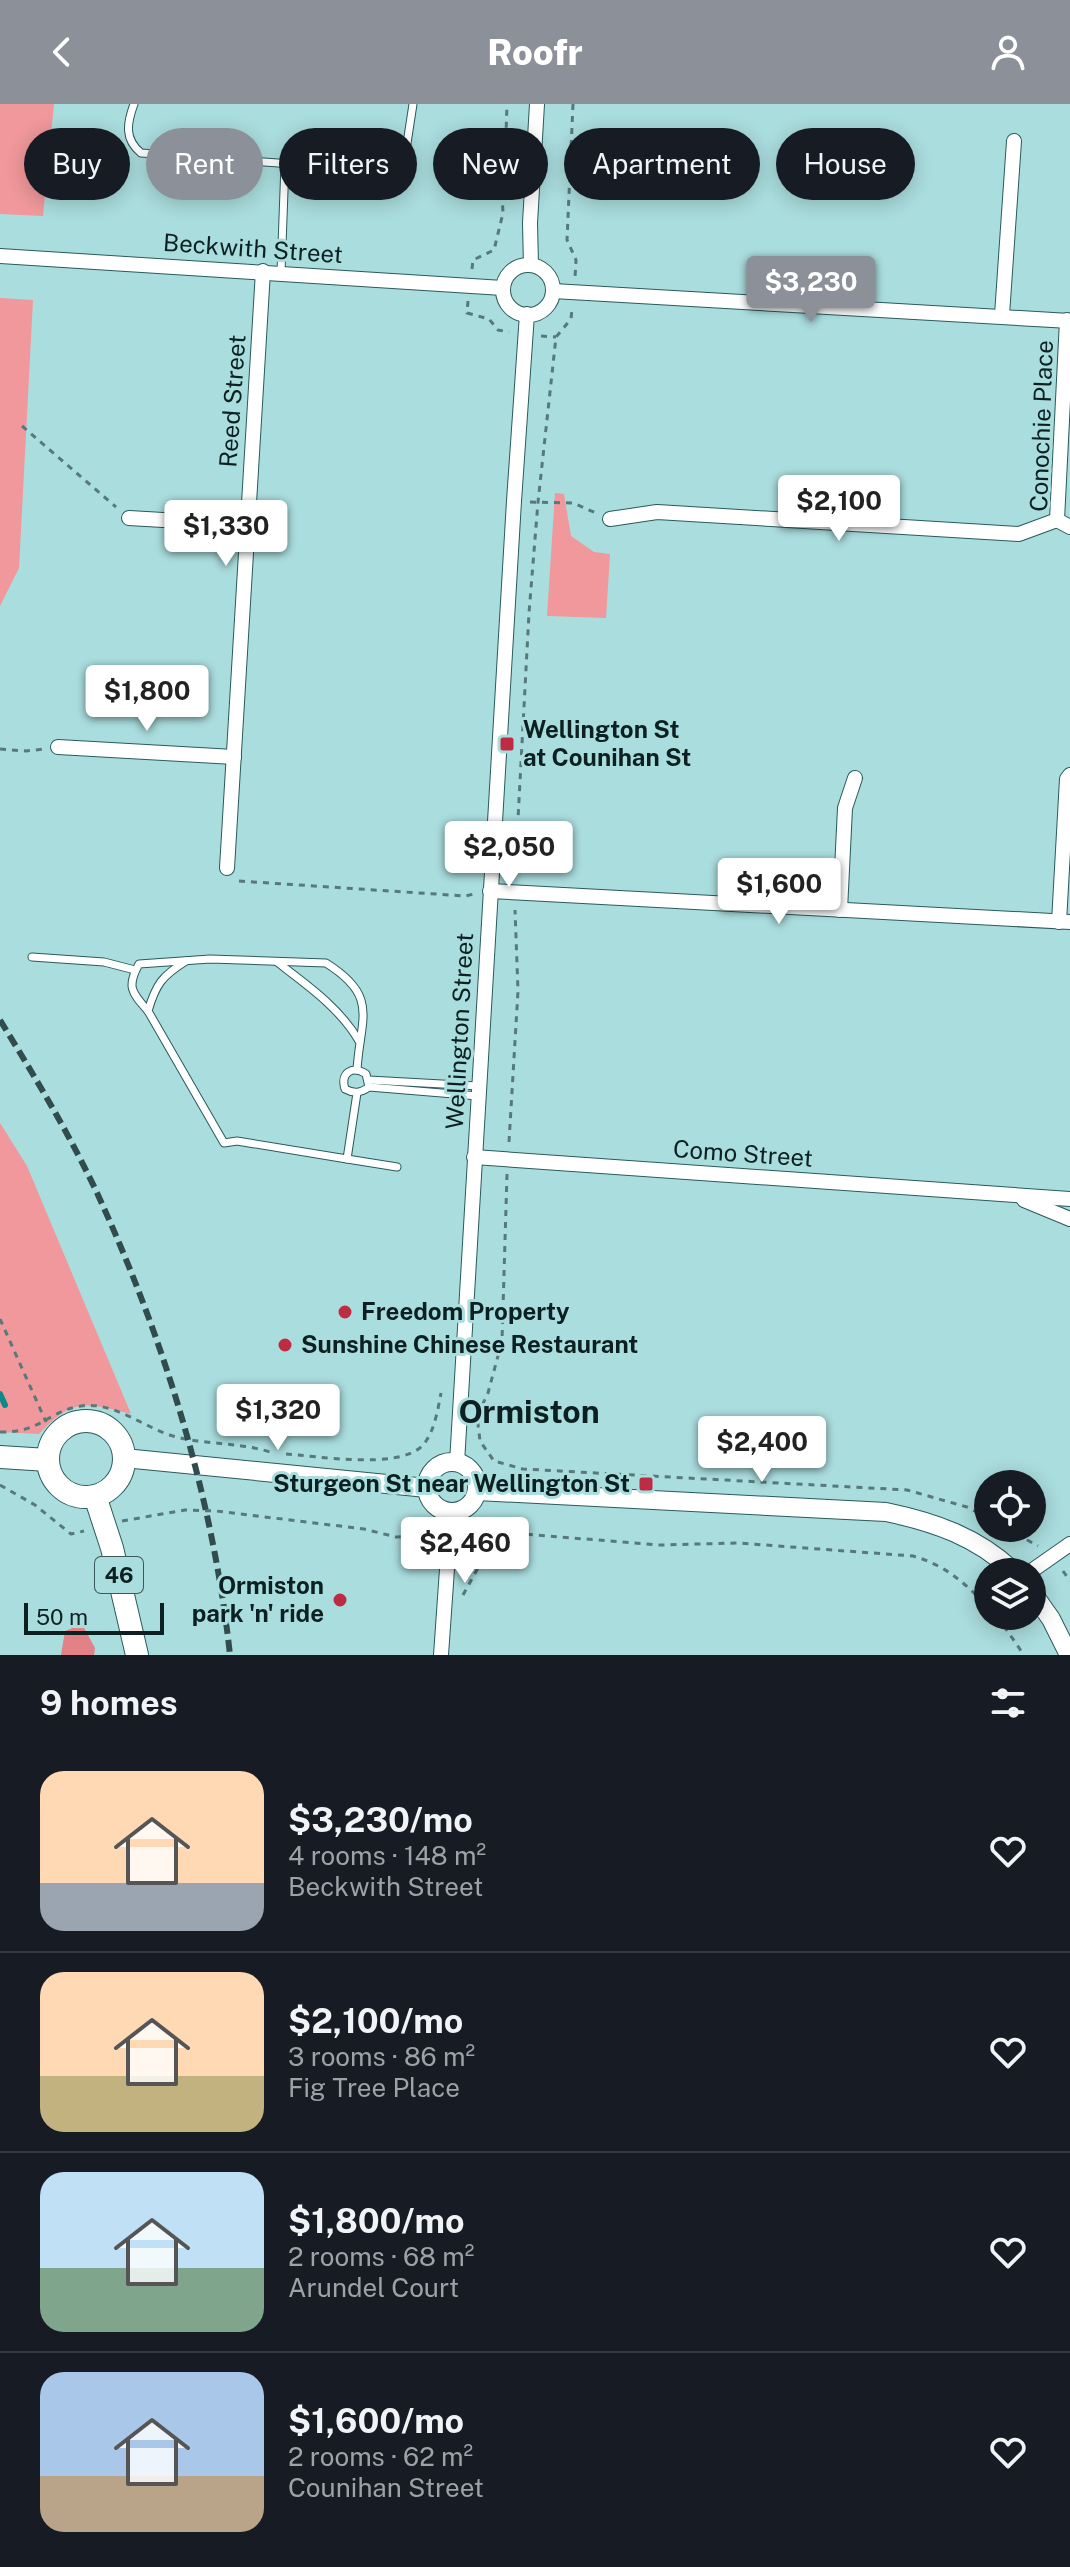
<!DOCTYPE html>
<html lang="en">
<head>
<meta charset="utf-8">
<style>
	body { margin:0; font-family:"Public Sans",sans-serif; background:#242831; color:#f1f3f6; height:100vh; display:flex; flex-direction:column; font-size:30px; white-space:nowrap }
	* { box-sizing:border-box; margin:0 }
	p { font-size:26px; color:#9ea1a6 }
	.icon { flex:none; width:44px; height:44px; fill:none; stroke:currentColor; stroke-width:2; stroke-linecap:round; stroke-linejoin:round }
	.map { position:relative; height:1551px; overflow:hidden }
	.side { display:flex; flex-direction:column; background:#171b24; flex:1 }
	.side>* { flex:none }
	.banner { position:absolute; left:24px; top:24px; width:1022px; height:72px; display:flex; gap:16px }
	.fabs { position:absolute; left:974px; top:1366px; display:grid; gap:16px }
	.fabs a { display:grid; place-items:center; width:72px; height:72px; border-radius:50%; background:#171b24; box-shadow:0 4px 20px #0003; font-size:40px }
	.scale { position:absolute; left:24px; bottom:20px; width:140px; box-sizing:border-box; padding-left:8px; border:4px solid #0c2021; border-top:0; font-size:22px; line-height:28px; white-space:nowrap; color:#0c2021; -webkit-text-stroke:6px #aaddde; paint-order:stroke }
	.price { position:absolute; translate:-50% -68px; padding:0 18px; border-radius:8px; background:#fff; color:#222; font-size:26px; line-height:52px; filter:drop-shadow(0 2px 4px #0008) }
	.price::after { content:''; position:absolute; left:50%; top:48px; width:24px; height:18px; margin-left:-12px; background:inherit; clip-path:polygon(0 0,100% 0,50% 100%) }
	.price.selected { background:#8c9099; color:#fff }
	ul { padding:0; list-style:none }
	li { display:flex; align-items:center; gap:24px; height:200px; padding:0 40px }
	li+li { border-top:2px solid #363941 }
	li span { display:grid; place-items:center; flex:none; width:224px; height:160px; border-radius:24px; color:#555 }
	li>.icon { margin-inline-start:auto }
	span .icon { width:96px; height:96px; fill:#fffc; stroke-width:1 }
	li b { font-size:34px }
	h2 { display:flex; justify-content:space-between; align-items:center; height:96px; padding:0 40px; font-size:34px }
	.chip { padding:0 28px; border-radius:36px; background:#171b24; box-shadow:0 4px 20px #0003; font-size:28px; line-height:72px }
	.chip.selected { background:#8c9099; color:#fff }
	header { display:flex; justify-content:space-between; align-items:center; height:104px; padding:0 40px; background:#8c9099; color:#fff; font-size:36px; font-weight:800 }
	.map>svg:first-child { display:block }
	.green { fill:#f0989b }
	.forest { fill:#e28286 }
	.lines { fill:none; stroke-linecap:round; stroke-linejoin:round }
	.stream { stroke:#0d888b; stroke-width:6 }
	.service-casing { stroke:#2a5a5b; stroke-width:9 }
	.minor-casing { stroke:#2a5a5b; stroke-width:16 }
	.tertiary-casing { stroke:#2a5a5b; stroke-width:20 }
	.primary-casing { stroke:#2a5a5b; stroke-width:24 }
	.path { stroke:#57797a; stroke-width:3; stroke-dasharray:6 6; stroke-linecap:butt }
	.service { stroke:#fff; stroke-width:7 }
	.minor { stroke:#fff; stroke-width:14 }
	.tertiary { stroke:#fff; stroke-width:18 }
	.primary { stroke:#fff; stroke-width:22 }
	.rail { stroke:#314c4d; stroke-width:6; stroke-dasharray:12 6; stroke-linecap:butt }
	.poi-dot { fill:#bd2c43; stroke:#aaddde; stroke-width:3 }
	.labels { text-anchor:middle; stroke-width:6; stroke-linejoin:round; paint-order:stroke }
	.shield { fill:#aaddde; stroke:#3b595a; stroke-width:2 }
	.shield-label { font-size:22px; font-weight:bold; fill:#0c2021 }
	.street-label { font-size:24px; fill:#0c2021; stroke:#aaddde }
	.poi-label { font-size:24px; font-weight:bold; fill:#0c2021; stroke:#aaddde; text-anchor:start }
	.district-label { font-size:32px; font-weight:bold; fill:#0c2021; stroke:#aaddde }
</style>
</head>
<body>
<header><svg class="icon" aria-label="back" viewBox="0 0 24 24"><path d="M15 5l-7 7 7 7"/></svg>Roofr<svg class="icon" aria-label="person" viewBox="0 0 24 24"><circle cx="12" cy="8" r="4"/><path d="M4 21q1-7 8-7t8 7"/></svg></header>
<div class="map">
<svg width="1070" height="1551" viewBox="0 0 1070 1551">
	<rect width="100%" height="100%" fill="#aaddde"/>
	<!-- green -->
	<g class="green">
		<path d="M0 0H54L43 112 0 110Z"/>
		<path d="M0 194 33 196 19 464 0 502Z"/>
		<path d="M555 389 564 390 571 432 594 448 610 450 606 514 547 512Z"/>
		<path d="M0 1019 27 1062 131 1310C86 1298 72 1294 39 1330L0 1328Z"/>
	</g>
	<!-- forest -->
	<path class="forest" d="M82 1520 95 1544 94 1551H61L65 1527Z"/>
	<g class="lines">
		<!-- stream -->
		<path class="stream" d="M0 1290 5 1301"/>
		<defs>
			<g id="service">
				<path d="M134 0C127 19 124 35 141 49L388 67 399 65 404 59 413 0"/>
				<path d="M281 168 285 60"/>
				<path d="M32 853 104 858 135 866"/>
				<path d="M277 858C307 881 340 904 359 937"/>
				<path d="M148 907C156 880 162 872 186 857"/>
				<path d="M369 976 478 982"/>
				<path d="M369 983 366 970C352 961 340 969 345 985 354 990 361 989 369 983L478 992"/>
				<path d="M357 989 347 1055 237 1037 224 1039 148 907C132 889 126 883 139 860L210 855 326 859C380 893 360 914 357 966"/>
				<path d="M347 1055 397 1063"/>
			</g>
			<g id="minor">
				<path d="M0 152 503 184"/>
				<path d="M531 161 530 119 537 0"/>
				<circle cx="528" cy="186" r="25"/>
				<path d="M553 187 1070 217"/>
				<path d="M1002 211 1014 37"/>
				<path d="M1067 216 1057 416 1070 423"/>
				<path d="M129 414 248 421"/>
				<path d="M610 415 657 408 1019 430 1057 416"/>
				<path d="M58 643 234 653"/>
				<path d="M227 764 263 167"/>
				<path d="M490 787 1070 818"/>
				<path d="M840 806 845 704 855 674"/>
				<path d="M1059 818 1067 675 1070 671"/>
				<path d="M474 1053 1070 1095"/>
				<path d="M1024 1096 1070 1115"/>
				<path d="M457 1359 514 397 527 210"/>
				<path d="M1030 1468 1070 1440"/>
				<path d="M441 1551 451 1408"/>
			</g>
			<g id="tertiary">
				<path d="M124 1354 427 1384"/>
				<circle cx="452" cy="1383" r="25"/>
				<path d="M477 1387 886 1408C934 1418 978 1433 1014 1468"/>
				<path d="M1032 1488 1051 1515 1069 1551"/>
			</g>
			<g id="primary">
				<circle cx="86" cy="1355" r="38"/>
				<path d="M0 1353 48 1356"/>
				<path d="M95 1392 112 1444 137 1551"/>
			</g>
		</defs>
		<!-- service casing -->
		<use href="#service" class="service-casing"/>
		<!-- minor casing -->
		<use href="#minor" class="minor-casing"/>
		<!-- tertiary casing -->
		<use href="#tertiary" class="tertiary-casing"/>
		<!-- primary casing -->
		<use href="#primary" class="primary-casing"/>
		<!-- path -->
		<g class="path">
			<path d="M573 0 567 136 576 156 575 174"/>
			<path d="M472 165 473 156 494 146 503 109 501 70 506 31 507 0"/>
			<path d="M468 197 467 209 489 215 498 226 509 228"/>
			<path d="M541 232 556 233"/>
			<path d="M22 322 116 403"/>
			<path d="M530 398 573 399 596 409"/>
			<path d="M0 645 26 647 44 645"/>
			<path d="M515 771 529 509 538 398 556 233 571 215 572 205"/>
			<path d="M239 777 465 792 474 790"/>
			<path d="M509 1038 518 887 515 806"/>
			<path d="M507 1070 502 1237 488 1289 477 1312 480 1337 494 1357 523 1365 907 1386 967 1403 988 1414"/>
			<path d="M0 1215 46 1318"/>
			<path d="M0 1328C41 1329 48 1307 81 1302 113 1297 143 1323 173 1332 205 1341 238 1338 270 1348"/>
			<path d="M286 1350C318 1352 398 1366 422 1342 434 1330 438 1305 441 1289"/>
			<path d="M0 1381 35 1401 71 1430 84 1427"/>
			<path d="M122 1417 185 1406 216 1407 364 1425 396 1433 432 1431"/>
			<path d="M1006 1424 1038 1442"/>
			<path d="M467 1429 498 1428 660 1441 738 1439 913 1452C945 1461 965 1479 988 1503"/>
			<path d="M1063 1467 1070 1477"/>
			<path d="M463 1491 498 1428"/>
			<path d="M997 1512 1024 1551"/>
		</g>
		<!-- service -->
		<use href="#service" class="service"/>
		<!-- minor -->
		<use href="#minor" class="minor"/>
		<!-- tertiary -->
		<use href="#tertiary" class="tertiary"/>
		<!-- primary -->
		<use href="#primary" class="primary"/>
		<!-- rail -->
		<path class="rail" d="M0 916C35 973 70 1031 98 1091 164 1235 213 1393 230 1551"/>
	</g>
	<!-- markers -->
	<g class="poi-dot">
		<rect x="499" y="632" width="16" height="16" rx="4"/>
		<circle cx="345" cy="1208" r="8"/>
		<circle cx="285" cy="1241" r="8"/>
		<rect x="638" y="1372" width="16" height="16" rx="4"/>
		<circle cx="340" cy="1496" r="8"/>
	</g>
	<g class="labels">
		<!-- shield labels -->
		<rect class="shield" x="95" y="1453" width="48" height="36" rx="6"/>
		<g class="shield-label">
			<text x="119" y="1479">46</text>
		</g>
		<!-- street labels -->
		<g class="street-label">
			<text transform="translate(253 145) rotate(4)" y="8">Beckwith Street</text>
			<text transform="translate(233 297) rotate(-86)" y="8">Reed Street</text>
			<text transform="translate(1042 322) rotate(-88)" y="8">Conochie Place</text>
			<text transform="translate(460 927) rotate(-87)" y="8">Wellington Street</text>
			<text transform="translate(743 1050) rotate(4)" y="8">Como Street</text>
		</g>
		<!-- poi labels -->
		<g class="poi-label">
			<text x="523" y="634">Wellington St<tspan x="523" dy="28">at Counihan St</tspan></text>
			<text x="361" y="1216">Freedom Property</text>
			<text x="301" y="1249">Sunshine Chinese Restaurant</text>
			<text x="630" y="1388" text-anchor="end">Sturgeon St near Wellington St</text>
			<text x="324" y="1490" text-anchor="end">Ormiston<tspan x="324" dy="28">park 'n' ride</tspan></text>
		</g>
		<!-- district labels -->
		<g class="district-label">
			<text x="529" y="1319">Ormiston</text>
		</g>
	</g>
</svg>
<div class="fabs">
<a><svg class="icon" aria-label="locate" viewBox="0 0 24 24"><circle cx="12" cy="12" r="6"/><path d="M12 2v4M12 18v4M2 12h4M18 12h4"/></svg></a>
<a><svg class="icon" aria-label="layers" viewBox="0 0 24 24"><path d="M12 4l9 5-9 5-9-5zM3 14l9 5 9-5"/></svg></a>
</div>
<div class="scale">50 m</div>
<b class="price selected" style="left:811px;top:220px">$3,230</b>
<b class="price" style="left:839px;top:439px">$2,100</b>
<b class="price" style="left:226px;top:464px">$1,330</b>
<b class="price" style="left:147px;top:629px">$1,800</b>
<b class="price" style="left:509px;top:785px">$2,050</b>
<b class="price" style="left:779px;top:822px">$1,600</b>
<b class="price" style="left:278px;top:1348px">$1,320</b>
<b class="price" style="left:762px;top:1380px">$2,400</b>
<b class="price" style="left:465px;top:1481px">$2,460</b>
<div class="banner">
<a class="chip">Buy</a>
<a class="chip selected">Rent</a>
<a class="chip">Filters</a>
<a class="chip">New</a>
<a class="chip">Apartment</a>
<a class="chip">House</a>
</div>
</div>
<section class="side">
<h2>9 homes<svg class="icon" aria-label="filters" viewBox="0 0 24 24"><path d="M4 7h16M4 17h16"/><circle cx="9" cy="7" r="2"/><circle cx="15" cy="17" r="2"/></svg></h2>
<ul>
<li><span style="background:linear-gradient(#ffd9b3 70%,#9aa5b1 0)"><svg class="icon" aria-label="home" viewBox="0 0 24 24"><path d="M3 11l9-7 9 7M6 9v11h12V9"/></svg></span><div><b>$3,230/mo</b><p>4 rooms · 148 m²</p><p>Beckwith Street</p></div><svg class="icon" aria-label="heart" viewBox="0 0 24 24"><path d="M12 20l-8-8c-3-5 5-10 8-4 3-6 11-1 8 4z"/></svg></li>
<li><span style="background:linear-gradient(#ffd9b3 65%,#c2b280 0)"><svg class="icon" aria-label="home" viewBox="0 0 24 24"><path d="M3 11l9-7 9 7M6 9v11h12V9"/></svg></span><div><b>$2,100/mo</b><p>3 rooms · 86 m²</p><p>Fig Tree Place</p></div><svg class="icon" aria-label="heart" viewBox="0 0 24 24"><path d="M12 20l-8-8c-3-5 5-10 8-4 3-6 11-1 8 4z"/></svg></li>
<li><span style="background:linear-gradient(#bfe0f5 60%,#7fa58c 0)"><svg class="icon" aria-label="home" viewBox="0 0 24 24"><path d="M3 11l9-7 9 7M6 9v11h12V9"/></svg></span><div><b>$1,800/mo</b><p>2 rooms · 68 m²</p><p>Arundel Court</p></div><svg class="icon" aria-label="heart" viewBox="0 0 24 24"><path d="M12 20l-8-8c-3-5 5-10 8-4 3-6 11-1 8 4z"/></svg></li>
<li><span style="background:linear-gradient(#a9c7e8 65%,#b9a48a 0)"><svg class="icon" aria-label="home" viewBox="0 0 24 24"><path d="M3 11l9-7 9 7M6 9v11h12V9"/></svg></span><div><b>$1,600/mo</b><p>2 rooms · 62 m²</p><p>Counihan Street</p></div><svg class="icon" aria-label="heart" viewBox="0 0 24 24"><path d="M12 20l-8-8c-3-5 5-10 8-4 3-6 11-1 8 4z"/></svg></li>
</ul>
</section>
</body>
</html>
